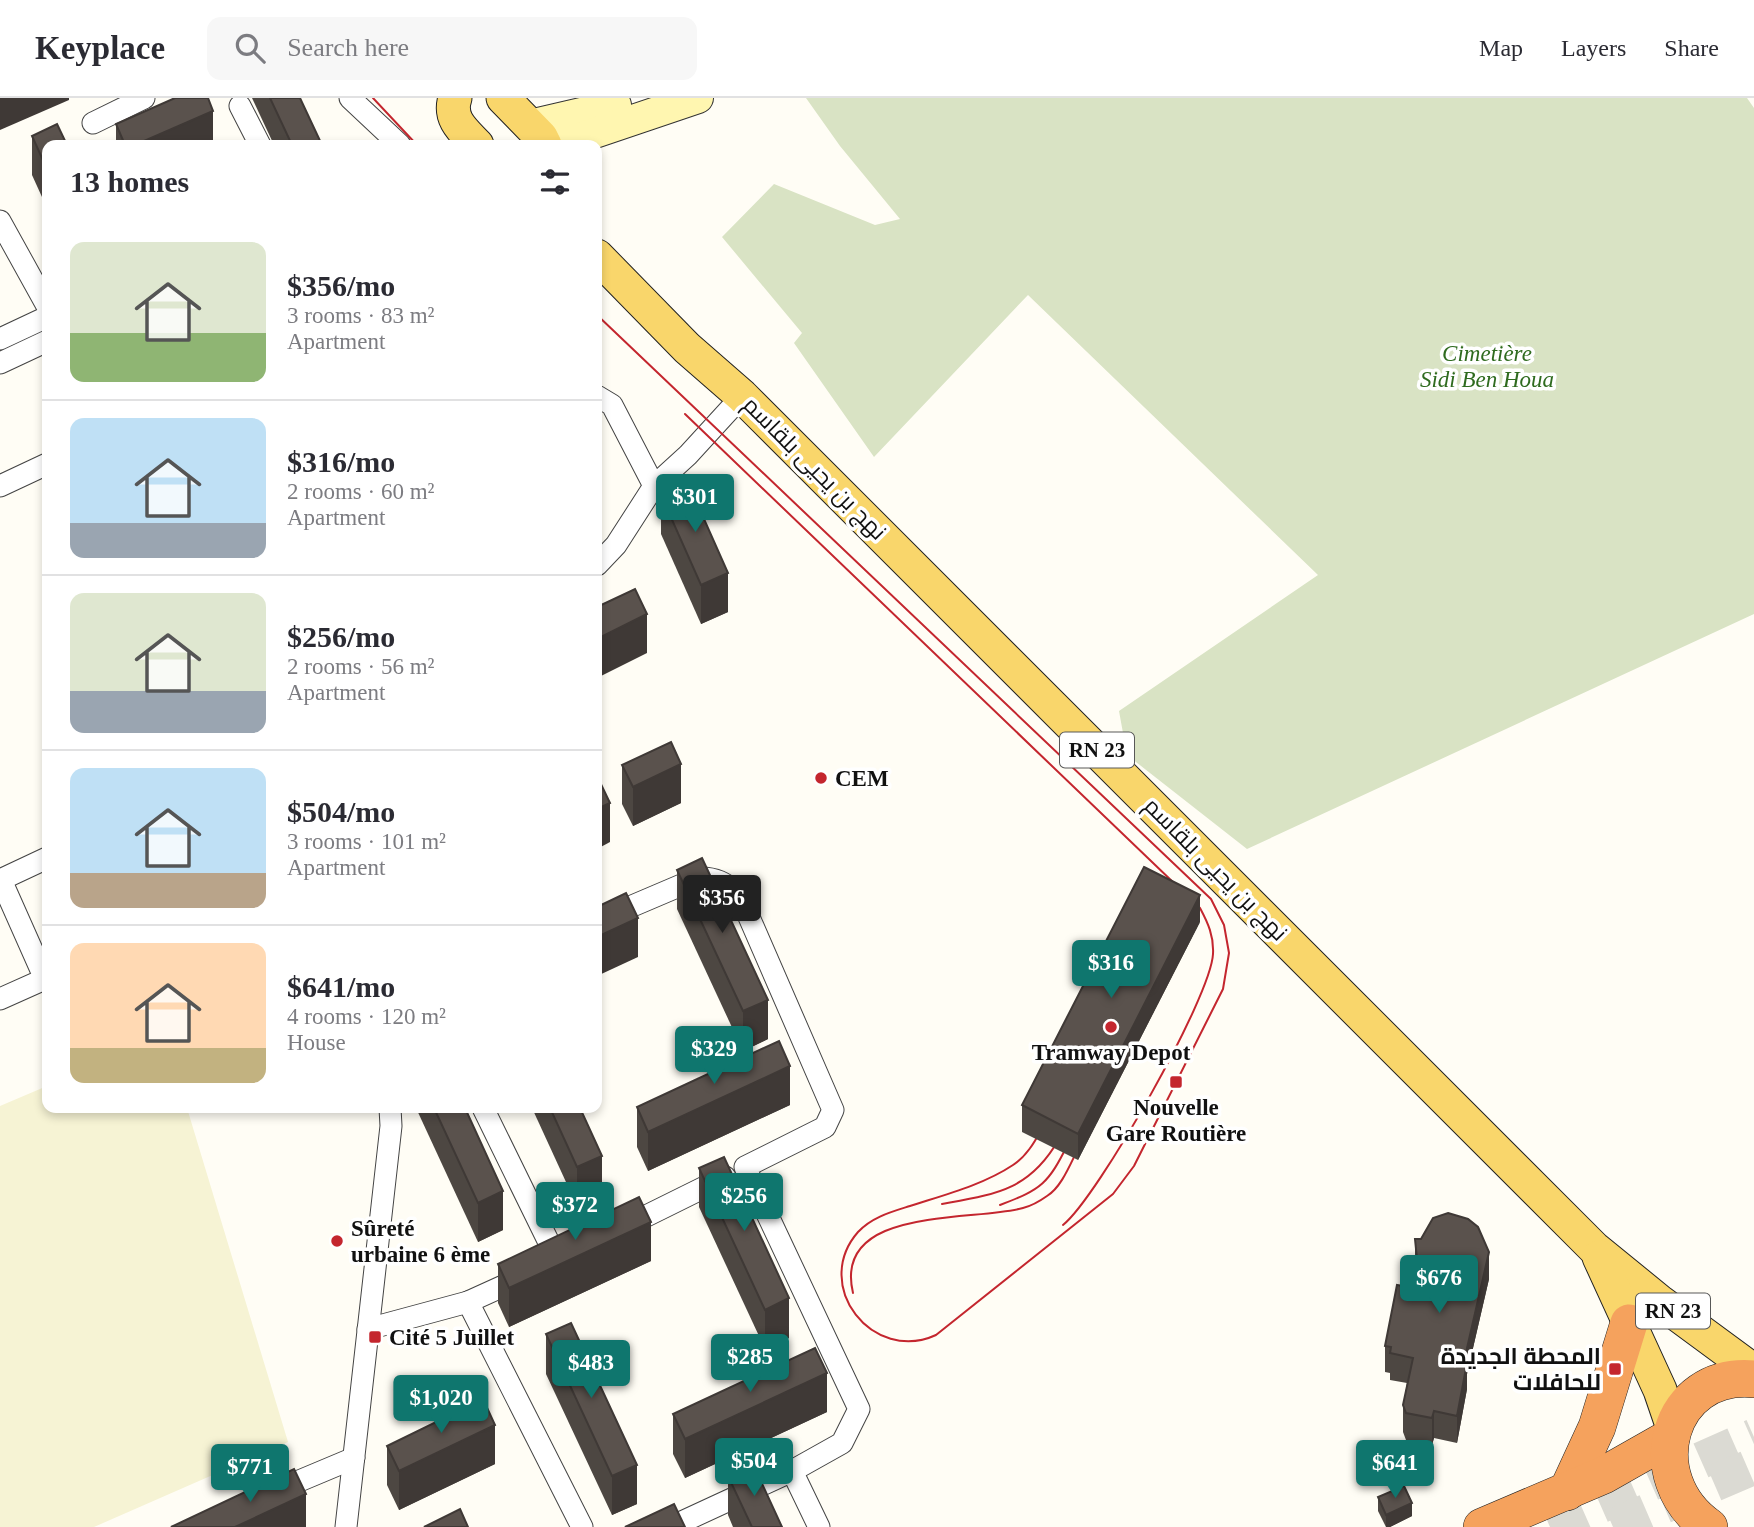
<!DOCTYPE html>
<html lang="en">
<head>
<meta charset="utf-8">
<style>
	body { margin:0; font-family:"Times New Roman",Cairo,serif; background:#f7f7f7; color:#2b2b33; height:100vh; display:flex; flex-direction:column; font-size:26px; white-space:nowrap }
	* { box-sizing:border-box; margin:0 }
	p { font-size:23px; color:#7c7c81 }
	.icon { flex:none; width:38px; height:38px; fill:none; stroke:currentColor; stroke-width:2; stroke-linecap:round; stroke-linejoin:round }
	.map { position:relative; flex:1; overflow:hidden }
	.details { position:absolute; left:42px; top:42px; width:560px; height:973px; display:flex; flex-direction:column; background:#fff; border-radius:14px; box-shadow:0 4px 10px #0003 }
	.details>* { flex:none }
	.price { position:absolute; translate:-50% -60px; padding:0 16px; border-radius:7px; background:#0f766e; color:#fff; font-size:23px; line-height:46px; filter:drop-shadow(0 2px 4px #0008) }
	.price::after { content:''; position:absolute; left:50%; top:42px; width:21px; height:16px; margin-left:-10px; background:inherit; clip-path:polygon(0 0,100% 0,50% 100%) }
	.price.active { background:#222; color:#fff }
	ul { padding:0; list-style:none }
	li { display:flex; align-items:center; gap:21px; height:175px; padding:0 28px }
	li+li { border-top:2px solid #e1e1e2 }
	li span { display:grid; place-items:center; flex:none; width:196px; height:140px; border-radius:14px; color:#555 }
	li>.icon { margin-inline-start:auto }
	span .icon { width:84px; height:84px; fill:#fffc; stroke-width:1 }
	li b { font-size:30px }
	h2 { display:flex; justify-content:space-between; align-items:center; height:84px; padding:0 28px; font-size:30px }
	header { display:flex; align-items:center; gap:42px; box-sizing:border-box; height:98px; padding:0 35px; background:#fff; border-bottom:2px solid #e1e1e2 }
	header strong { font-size:33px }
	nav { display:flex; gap:38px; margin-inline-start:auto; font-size:24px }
	.search { width:490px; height:63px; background:#f7f7f7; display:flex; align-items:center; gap:18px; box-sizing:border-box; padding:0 24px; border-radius:14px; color:#7c7c81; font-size:26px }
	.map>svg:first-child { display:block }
	.farmland { fill:#f6f3d4 }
	.cemetery { fill:#d9e3c4 }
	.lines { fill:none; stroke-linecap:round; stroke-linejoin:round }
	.highway-tunnel { stroke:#dbdad3; stroke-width:37; stroke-dasharray:37 18; stroke-linecap:butt }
	.street-casing { stroke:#444; stroke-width:23 }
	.secondary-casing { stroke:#333; stroke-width:32 }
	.primary-casing { stroke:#222; stroke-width:35 }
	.highway-casing { stroke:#222; stroke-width:38 }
	.street { stroke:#fff; stroke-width:21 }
	.secondary { stroke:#fff6b0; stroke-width:30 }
	.primary { stroke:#f9d66b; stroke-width:33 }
	.highway { stroke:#f5a25d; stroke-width:37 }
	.tram { stroke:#c4262e; stroke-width:2 }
	.wall { fill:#4d4742 }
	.shaded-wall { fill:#3f3936 }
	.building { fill:#5a524d; stroke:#3f3936; stroke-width:2 }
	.poi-dot { fill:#c4262e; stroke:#fff; stroke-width:2.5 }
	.labels { text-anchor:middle; stroke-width:7; stroke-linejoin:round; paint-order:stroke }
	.shield { fill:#fff; stroke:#585858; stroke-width:2 }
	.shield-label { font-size:21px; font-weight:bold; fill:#111 }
	.park-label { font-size:23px; font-style:italic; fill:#2f6b1f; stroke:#fff }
	.street-label { font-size:23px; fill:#111; stroke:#fff }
	.poi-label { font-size:23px; font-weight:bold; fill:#111; stroke:#fff; text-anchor:start }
</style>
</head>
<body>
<header>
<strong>Keyplace</strong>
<div class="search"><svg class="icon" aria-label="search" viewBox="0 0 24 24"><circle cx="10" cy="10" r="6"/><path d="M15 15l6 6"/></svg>Search here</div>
<nav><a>Map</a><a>Layers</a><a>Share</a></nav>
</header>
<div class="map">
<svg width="1754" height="1429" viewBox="0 0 1754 1429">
	<rect width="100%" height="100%" fill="#fffdf5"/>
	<!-- farmland -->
	<path class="farmland" d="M47 988V1010H187L288 1344 94 1429H0V1008Z"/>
	<!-- cemetery -->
	<path class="cemetery" d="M806 0H1747L1754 10V516L1247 751 1127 657 1119 613 1318 477 1028 197 874 359 794 245 802 235 722 139 774 86 875 127 900 121 840 48Z"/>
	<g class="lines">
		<!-- highway-tunnel -->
		<g class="highway-tunnel">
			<path d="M1550 1429 1754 1339"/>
			<path d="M1613 1429 1754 1368"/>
		</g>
		<defs>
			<g id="street">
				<path d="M350 0 400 47"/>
				<path d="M240 8 260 47"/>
				<path d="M93 25 144 0"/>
				<path d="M0 123 47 208"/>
				<path d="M0 241 47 219"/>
				<path d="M0 265 47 243"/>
				<path d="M597 298 612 307 654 388"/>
				<path d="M0 388 47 366"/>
				<path d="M597 467 616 447 654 388 688 357 742 298"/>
				<path d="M0 782 47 760"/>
				<path d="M1 782 45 881"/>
				<path d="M597 823 698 780C715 779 725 785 739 796L833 1012 825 1029 745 1069 859 1311 842 1345 792 1373 671 1429"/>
				<path d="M0 901 47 880"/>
				<path d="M483 1010 558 1163"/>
				<path d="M622 1130 725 1079"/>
				<path d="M468 1204 582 1429"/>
				<path d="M368 1231 468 1204 521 1180"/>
				<path d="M792 1373 819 1429"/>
				<path d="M273 1394 354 1360"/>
				<path d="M346 1429 391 1028 390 1010"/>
			</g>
			<g id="secondary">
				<path d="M529 27 616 7"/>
				<path d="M559 47 698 0"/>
			</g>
			<g id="primary">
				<path d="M455 0C448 21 464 33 477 47"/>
				<path d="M503 0 541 39 545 47"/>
				<path d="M597 158 687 250 742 298 1594 1150 1659 1203 1754 1273"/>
				<path d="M1599 1159 1660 1292 1673 1330"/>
			</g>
			<g id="highway">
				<path d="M1567 1394 1597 1329 1629 1225"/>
				<path d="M1482 1429 1604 1377 1671 1339"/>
				<path d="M1709 1429C1639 1380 1667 1273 1754 1281"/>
			</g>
		</defs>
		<!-- street casing -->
		<use href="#street" class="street-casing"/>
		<!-- secondary casing -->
		<use href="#secondary" class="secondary-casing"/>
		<!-- primary casing -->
		<use href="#primary" class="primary-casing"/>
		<!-- highway casing -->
		<use href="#highway" class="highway-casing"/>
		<!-- street -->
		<use href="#street" class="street"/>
		<!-- secondary -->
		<use href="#secondary" class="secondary"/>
		<!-- primary -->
		<use href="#primary" class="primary"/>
		<!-- highway -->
		<use href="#highway" class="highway"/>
		<!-- tram -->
		<g class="tram">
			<path d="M373 0 417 47"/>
			<path d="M597 217 1211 801 1224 827 1229 855 1223 891 1134 1068 1113 1096 936 1237C873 1266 811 1188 858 1134 872 1119 891 1114 910 1108 944 1097 983 1087 1013 1067 1027 1058 1035 1043 1043 1029"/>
			<path d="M685 316 1200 810C1208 825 1214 838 1213 856 1211 899 1098 1099 1063 1127"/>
			<path d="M942 1106C997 1096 1030 1092 1059 1041"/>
			<path d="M1000 1107C1042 1091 1048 1086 1068 1046"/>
			<path d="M853 1195C832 1107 975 1124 1023 1110 1031 1108 1040 1103 1047 1098 1062 1089 1071 1064 1079 1049"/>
		</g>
	</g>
	<!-- wall -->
	<g class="wall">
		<path d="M252 0H300L322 47H274Z"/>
		<path d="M116 26 213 47H116Z"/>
		<path d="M32 38 47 47V110L32 77Z"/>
		<path d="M661 397 728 514 701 526 661 436Z"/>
		<path d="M622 667 681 705 633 728 622 706Z"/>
		<path d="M677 772 768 941 743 953 677 811Z"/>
		<path d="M1200 824 1078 1062 1022 1034V1007Z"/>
		<path d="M790 1007 648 1073 637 1049V1009Z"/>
		<path d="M416 1010H465L503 1132 478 1144Z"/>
		<path d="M532 1010H580L602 1097 577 1108Z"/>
		<path d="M699 1070 789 1240 765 1251 699 1109Z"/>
		<path d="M1415 1141 1489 1181 1467 1276V1291L1457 1345 1434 1340 1432 1347 1406 1342 1403 1334V1307L1407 1285 1390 1282V1275L1385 1274V1248L1408 1189 1417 1185 1415 1168Z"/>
		<path d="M651 1163 509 1229 498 1205V1166Z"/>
		<path d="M546 1236 637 1406 612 1417 546 1276Z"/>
		<path d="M827 1314 685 1380 673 1356V1316Z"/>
		<path d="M387 1348 495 1366 399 1412 387 1387Z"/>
		<path d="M728 1378 782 1429H733L728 1417Z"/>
		<path d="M1378 1399 1412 1418 1390 1429H1386L1378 1413Z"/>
	</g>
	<!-- shaded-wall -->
	<g class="shaded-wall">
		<path d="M0 0H69V2L0 32Z"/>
		<path d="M213 13V47H135Z"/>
		<path d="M599 300V339L597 341V301Z"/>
		<path d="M728 475V514L701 526V487Z"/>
		<path d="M647 516V555L597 580V541Z"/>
		<path d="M681 666V705L633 728V689Z"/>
		<path d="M610 705V744L597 751V711Z"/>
		<path d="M1200 797V824L1078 1062V1036Z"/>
		<path d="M638 820V859L597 878V839Z"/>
		<path d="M768 902V941L743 953V913Z"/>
		<path d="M790 968V1007L648 1073V1034Z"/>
		<path d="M602 1058V1097L577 1108V1069Z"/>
		<path d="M503 1093V1132L478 1144V1105Z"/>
		<path d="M651 1124V1163L509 1229V1190Z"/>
		<path d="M1489 1154V1181L1467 1276V1291L1457 1345V1318L1465 1259Z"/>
		<path d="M789 1200V1240L765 1251V1212Z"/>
		<path d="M827 1275V1314L685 1380V1341Z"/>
		<path d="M1434 1313V1340L1432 1347V1320Z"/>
		<path d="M495 1327V1366L399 1412V1373Z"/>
		<path d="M637 1367V1406L612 1417V1378Z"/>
		<path d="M306 1396V1429H235Z"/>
		<path d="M1412 1405V1418L1390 1429H1386V1417Z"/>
	</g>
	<!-- building -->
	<g class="building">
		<path d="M175 0H208L213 13 135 47H125L116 26Z"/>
		<path d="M270 0H300L322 47H292Z"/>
		<path d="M57 26 67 47H47V71L32 38Z"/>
		<path d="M688 385 728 475 701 487 661 397Z"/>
		<path d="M635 491 647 516 597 541V509Z"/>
		<path d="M671 644 681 666 633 689 622 667Z"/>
		<path d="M598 680 610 705 597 711V681Z"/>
		<path d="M702 760 768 902 743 913 677 772Z"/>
		<path d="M1144 769 1200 797 1078 1036 1022 1007Z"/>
		<path d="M626 795 638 820 597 839V809Z"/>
		<path d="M779 943 790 968 648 1034 637 1009Z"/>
		<path d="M434 1010H465L503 1093 478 1105Z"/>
		<path d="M550 1010H580L602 1058 577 1069Z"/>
		<path d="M724 1059 789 1200 765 1212 699 1070Z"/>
		<path d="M639 1099 651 1124 509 1190 498 1166Z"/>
		<path d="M1448 1115 1468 1121 1478 1129 1489 1154 1465 1259 1467 1265 1457 1318 1434 1313 1432 1320 1406 1315 1403 1307 1413 1260 1390 1255 1391 1249 1385 1248 1397 1187 1408 1189 1409 1183 1444 1190 1417 1161 1415 1141H1421L1433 1120Z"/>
		<path d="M571 1225 637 1367 612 1378 546 1236Z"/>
		<path d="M815 1250 827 1275 685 1341 673 1316Z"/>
		<path d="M483 1301 495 1327 399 1373 387 1348Z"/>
		<path d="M753 1366 782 1429H752L728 1378Z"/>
		<path d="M294 1371 306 1396 235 1429H171Z"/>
		<path d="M1404 1388 1412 1405 1386 1417 1378 1399Z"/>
		<path d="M674 1406 685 1429H625Z"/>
		<path d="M460 1411 468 1429H424Z"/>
	</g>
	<!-- markers -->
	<g class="poi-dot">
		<circle cx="821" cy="680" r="7"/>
		<circle cx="1111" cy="929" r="7"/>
		<rect x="1169" y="977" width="14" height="14" rx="3.5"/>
		<circle cx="337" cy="1143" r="7"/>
		<rect x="368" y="1232" width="14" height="14" rx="3.5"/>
		<rect x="1608" y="1264" width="14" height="14" rx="3.5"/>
	</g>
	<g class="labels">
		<!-- shield labels -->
		<g class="shield">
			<rect x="1060" y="634.5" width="74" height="35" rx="5"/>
			<rect x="1636" y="1195.5" width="74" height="35" rx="5"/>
		</g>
		<g class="shield-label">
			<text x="1097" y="659">RN 23</text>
			<text x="1673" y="1220">RN 23</text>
		</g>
		<!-- park labels -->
		<g class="park-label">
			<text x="1487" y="263">Cimetière<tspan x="1487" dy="26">Sidi Ben Houa</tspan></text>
		</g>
		<!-- street labels -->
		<g class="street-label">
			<text transform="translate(815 370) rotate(45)" y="8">نهج بن يحيى بلقاسم</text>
			<text transform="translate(1216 771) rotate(45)" y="8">نهج بن يحيى بلقاسم</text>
		</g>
		<!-- poi labels -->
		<g class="poi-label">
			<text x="835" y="688">CEM</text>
			<text x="1111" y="962" text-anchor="middle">Tramway Depot</text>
			<text x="1176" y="1017" text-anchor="middle">Nouvelle<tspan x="1176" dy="26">Gare Routière</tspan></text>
			<text x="351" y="1138">Sûreté<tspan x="351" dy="26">urbaine 6 ème</tspan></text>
			<text x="389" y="1247">Cité 5 Juillet</text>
			<text x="1601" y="1266" text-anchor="end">المحطة الجديدة<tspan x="1601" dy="26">للحافلات</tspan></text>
		</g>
	</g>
</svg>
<b class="price" style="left:695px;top:436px">$301</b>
<b class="price active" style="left:722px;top:837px">$356</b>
<b class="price" style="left:1111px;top:902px">$316</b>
<b class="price" style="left:714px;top:988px">$329</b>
<b class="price" style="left:744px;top:1135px">$256</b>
<b class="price" style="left:575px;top:1144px">$372</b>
<b class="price" style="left:1439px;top:1217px">$676</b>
<b class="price" style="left:750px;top:1296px">$285</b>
<b class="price" style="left:591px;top:1302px">$483</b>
<b class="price" style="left:441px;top:1337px">$1,020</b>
<b class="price" style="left:754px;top:1400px">$504</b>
<b class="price" style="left:1395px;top:1402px">$641</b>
<b class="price" style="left:250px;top:1406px">$771</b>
<section class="details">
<h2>13 homes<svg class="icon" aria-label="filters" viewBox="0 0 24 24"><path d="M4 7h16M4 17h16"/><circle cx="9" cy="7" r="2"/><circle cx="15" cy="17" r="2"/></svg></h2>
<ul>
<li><span style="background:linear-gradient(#dfe7d0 65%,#8fb573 0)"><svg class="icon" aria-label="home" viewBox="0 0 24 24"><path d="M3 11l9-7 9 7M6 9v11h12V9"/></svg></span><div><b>$356/mo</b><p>3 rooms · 83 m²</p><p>Apartment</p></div></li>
<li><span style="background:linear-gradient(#bfe0f5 75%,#9aa5b1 0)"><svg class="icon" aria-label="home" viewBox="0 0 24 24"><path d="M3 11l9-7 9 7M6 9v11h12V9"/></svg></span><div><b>$316/mo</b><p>2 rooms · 60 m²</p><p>Apartment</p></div></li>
<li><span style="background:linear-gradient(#dfe7d0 70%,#9aa5b1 0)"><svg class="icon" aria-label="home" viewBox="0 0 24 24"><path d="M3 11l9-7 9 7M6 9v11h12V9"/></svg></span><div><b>$256/mo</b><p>2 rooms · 56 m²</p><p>Apartment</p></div></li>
<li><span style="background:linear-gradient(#bfe0f5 75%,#b9a48a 0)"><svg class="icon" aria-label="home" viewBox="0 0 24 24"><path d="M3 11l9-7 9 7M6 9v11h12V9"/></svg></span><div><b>$504/mo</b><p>3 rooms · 101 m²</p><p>Apartment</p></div></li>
<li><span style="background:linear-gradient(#ffd9b3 75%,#c2b280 0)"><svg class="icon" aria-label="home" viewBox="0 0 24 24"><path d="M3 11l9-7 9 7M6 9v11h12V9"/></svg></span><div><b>$641/mo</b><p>4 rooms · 120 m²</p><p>House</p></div></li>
</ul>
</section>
</div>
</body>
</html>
